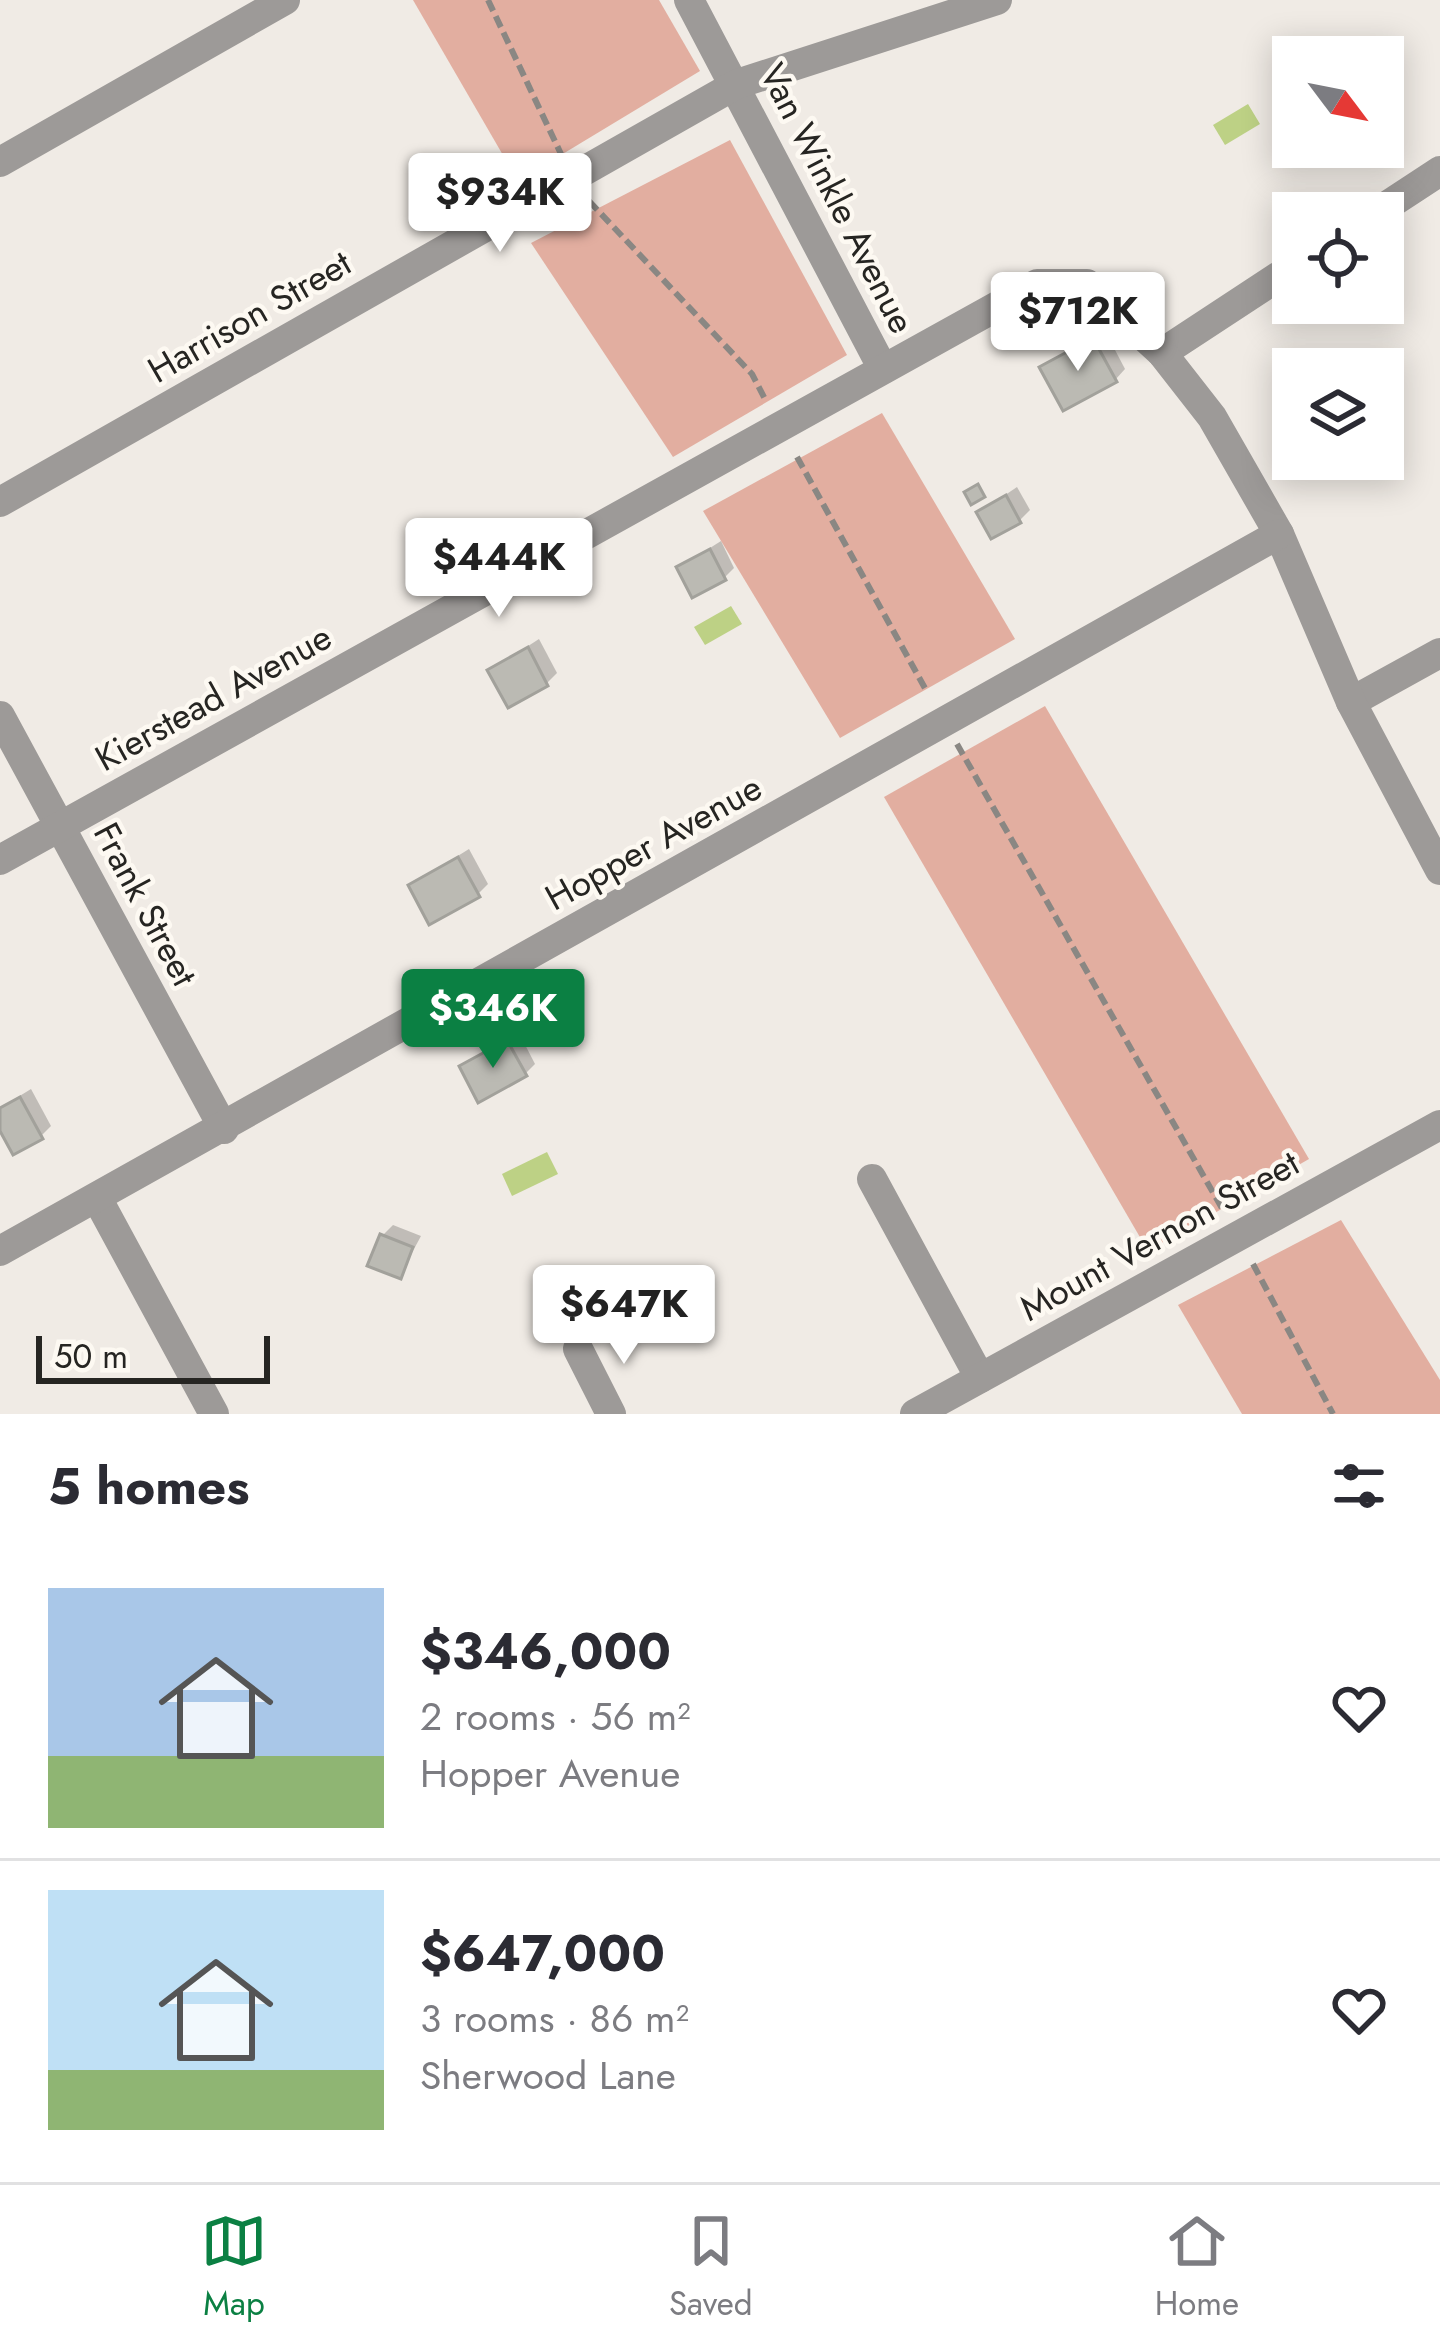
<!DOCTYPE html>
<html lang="en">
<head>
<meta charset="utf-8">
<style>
	body { margin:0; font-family:Jost,sans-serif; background:#f7f7f7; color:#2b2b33; height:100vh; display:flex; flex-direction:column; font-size:45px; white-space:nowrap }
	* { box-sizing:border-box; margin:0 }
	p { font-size:39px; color:#7c7c81 }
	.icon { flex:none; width:66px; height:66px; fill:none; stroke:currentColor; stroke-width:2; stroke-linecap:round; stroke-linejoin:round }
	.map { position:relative; height:1414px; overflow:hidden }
	.sheet { display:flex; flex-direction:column; background:#fff; flex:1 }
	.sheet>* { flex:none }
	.needle { width:78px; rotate:122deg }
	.tools { position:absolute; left:1272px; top:36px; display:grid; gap:24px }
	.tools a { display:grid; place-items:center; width:132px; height:132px; border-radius:0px; background:#fff; box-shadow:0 6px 30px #0003; font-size:60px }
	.scale { position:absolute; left:36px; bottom:30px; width:234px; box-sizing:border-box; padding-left:12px; border:6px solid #262522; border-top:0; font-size:33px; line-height:42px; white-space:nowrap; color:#262522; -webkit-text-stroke:9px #fdf9f2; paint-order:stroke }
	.price { position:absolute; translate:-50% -102px; padding:0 27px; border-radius:12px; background:#fff; color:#222; font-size:39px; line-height:78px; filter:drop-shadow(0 3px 6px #0008) }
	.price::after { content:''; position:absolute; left:50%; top:72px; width:36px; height:27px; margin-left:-18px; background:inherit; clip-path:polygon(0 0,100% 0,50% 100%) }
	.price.selected { background:#0b8043; color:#fff }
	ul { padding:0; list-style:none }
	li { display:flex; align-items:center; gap:36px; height:300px; padding:0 48px }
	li+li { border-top:3px solid #e1e1e2 }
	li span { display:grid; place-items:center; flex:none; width:336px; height:240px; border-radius:0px; color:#555 }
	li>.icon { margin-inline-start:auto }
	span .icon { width:144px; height:144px; fill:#fffc; stroke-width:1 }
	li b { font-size:51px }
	h2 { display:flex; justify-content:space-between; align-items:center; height:144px; padding:0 48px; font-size:51px }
	.dock { display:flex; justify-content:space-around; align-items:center; height:168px; border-top:3px solid #e1e1e2; background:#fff; font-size:33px; color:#7c7c81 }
	.dock a { display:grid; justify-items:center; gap:6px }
	.dock .selected { color:#0b8043 }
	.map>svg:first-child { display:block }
	.green { fill:#e2aea0 }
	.water { fill:#bdd185 }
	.shadow { fill:#0003 }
	.building { fill:#bbbab3; stroke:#a2a19b; stroke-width:3 }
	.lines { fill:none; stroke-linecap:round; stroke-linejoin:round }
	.path { stroke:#8a8783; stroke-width:6; stroke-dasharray:12 6; stroke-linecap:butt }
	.minor { stroke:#9d9a98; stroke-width:30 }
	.labels { text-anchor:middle; stroke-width:9; stroke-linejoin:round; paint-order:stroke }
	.street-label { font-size:36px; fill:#262522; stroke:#fdf9f2 }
</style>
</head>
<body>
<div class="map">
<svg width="1440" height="1414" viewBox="0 0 1440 1414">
	<rect width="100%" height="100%" fill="#f0ebe5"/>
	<!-- green -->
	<g class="green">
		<path d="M413 0H659L700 71 518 181Z"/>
		<path d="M730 140 847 355 673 457 531 243Z"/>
		<path d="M882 413 1015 639 840 738 703 511Z"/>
		<path d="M1045 706 1309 1159 1148 1251 884 797Z"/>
		<path d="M1341 1220 1440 1380V1414H1242L1178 1305Z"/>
	</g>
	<!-- water -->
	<g class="water">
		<path d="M1248 104 1260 124 1225 145 1213 125Z"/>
		<path d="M731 606 742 624 705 645 694 627Z"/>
		<path d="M547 1152 558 1174 512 1196 502 1174Z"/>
	</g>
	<!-- shadow -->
	<g class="shadow">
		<path d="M1104 329 1125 369 1115 380 1042 367Z"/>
		<path d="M1017 487 1030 510 1019 521 980 512Z"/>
		<path d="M721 541 734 568 724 578 680 567Z"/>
		<path d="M539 639 557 673 547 683 491 670Z"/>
		<path d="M469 849 488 884 478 894 411 885Z"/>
		<path d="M518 1031 535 1064 525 1074 462 1067Z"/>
		<path d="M31 1089 51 1126 41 1136 0 1125V1108Z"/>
		<path d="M393 1225 421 1236 400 1275 382 1236Z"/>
	</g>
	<!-- building -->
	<g class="building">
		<path d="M1093 338 1117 382 1063 411 1039 367Z"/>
		<path d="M978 484 985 497 971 505 964 492Z"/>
		<path d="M1006 495 1021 523 991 539 976 512Z"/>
		<path d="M710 549 726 580 692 598 676 567Z"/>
		<path d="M528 647 548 686 508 708 487 670Z"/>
		<path d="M458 857 480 897 429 925 408 885Z"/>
		<path d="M507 1040 527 1076 478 1103 459 1066Z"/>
		<path d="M20 1097 43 1139 13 1155 0 1131V1108Z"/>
		<path d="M380 1234 413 1247 401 1279 367 1266Z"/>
	</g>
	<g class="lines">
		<!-- path -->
		<g class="path">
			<path d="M488 0 561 154"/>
			<path d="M589 201 752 374 766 401"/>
			<path d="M797 457 926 690"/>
			<path d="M957 744 1223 1210"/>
			<path d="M1253 1264 1333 1414"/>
		</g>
		<!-- minor -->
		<g class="minor">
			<path d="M689 0 883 369"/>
			<path d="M0 162 285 0"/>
			<path d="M1376 213 1440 171"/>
			<path d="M1162 353 1293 267"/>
			<path d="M0 502 737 84 997 0"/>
			<path d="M1351 702 1440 653"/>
			<path d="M0 716 224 1129"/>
			<path d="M0 860 1037 284H1087L1162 353 1212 417 1279 534 1351 702 1440 870"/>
			<path d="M872 1179 980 1378"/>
			<path d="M97 1198 214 1414"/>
			<path d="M0 1251 1279 534"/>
			<path d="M578 1349 611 1414"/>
			<path d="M915 1414 1440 1125"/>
		</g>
	</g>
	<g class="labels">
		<!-- street labels -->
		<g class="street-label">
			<text transform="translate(838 198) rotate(63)" y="13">Van Winkle Avenue</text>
			<text transform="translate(249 316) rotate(-30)" y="13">Harrison Street</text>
			<text transform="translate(213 697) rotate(-29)" y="13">Kierstead Avenue</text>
			<text transform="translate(653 842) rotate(-29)" y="13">Hopper Avenue</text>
			<text transform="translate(146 904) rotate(62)" y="13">Frank Street</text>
			<text transform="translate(1159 1235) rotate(-29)" y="13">Mount Vernon Street</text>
		</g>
	</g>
</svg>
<div class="tools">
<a><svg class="needle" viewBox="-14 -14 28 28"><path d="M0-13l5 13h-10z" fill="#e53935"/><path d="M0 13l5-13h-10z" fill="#7c7c81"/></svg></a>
<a><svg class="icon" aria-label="locate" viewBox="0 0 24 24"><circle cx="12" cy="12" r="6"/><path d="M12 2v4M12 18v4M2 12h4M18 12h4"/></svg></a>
<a><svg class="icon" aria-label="layers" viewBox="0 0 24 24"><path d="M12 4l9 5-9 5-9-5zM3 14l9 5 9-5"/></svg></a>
</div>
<div class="scale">50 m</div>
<b class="price" style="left:500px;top:255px">$934K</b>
<b class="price" style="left:1078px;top:374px">$712K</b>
<b class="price" style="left:499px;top:620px">$444K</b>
<b class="price selected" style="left:493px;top:1071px">$346K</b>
<b class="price" style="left:624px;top:1367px">$647K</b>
</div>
<section class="sheet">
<h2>5 homes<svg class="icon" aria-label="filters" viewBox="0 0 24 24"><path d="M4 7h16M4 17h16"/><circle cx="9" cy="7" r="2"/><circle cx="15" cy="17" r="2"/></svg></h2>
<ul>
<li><span style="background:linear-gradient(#a9c7e8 70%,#8fb573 0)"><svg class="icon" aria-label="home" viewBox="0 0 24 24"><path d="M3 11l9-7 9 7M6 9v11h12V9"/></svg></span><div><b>$346,000</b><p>2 rooms · 56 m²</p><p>Hopper Avenue</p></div><svg class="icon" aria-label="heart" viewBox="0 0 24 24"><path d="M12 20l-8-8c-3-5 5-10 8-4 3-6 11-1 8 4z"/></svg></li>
<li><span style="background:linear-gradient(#bfe0f5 75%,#8fb573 0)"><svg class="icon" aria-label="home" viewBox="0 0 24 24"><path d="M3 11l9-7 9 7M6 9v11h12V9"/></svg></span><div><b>$647,000</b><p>3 rooms · 86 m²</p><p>Sherwood Lane</p></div><svg class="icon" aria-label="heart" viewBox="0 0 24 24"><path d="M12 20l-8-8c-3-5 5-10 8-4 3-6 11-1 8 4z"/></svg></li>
</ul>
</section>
<nav class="dock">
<a class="selected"><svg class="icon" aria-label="map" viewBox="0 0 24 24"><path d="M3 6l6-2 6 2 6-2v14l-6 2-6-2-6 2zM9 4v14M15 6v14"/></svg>Map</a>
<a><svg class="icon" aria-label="saved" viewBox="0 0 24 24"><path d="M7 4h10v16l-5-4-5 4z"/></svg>Saved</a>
<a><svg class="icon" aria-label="home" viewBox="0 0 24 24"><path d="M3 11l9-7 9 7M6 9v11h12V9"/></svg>Home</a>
</nav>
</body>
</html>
